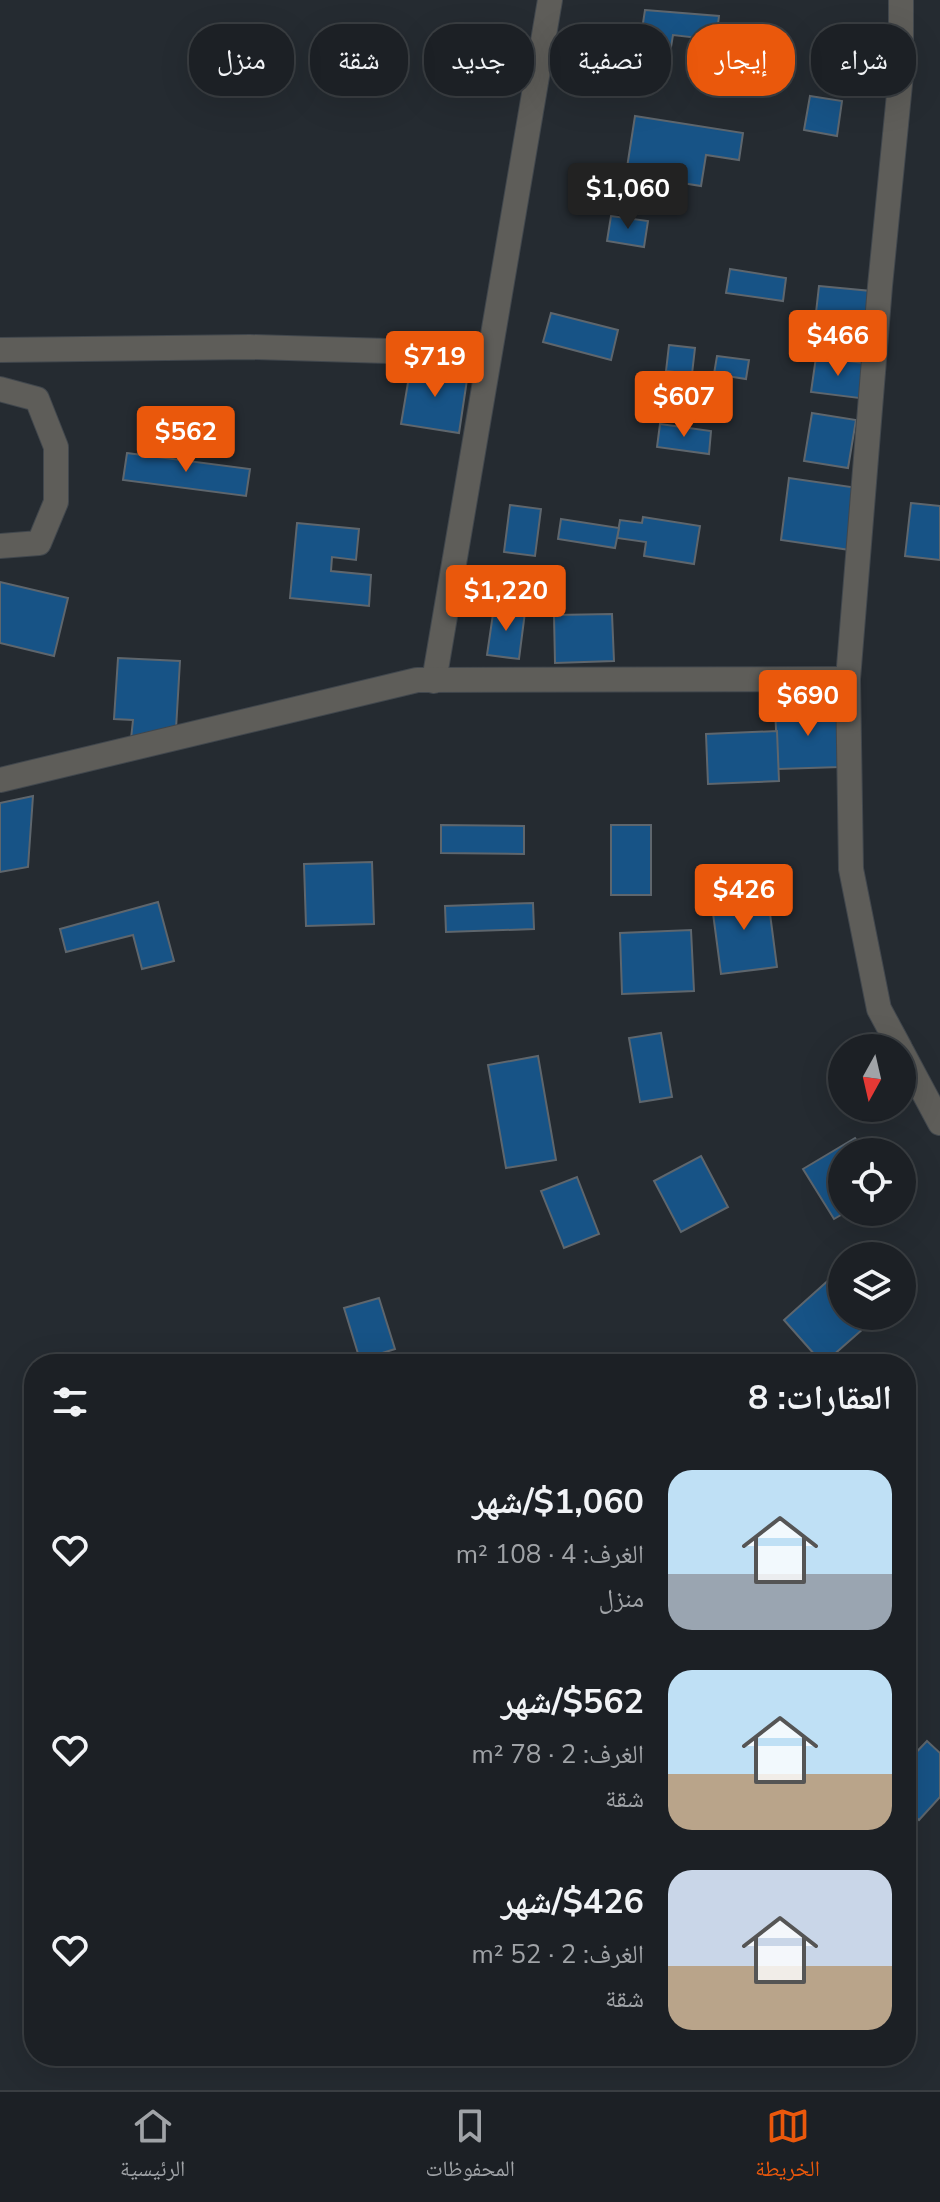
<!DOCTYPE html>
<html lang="ar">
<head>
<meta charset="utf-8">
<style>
	body { margin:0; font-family:"Nunito Sans","Noto Naskh Arabic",sans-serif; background:#25282d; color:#f1f3f6; direction:rtl; height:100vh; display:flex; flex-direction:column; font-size:30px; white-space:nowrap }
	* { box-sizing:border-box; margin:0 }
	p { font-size:26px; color:#a0a3a7 }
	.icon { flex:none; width:44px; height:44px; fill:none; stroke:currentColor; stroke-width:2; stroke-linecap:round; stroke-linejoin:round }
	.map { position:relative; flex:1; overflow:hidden; direction:ltr }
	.side { position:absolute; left:24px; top:1354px; width:892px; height:712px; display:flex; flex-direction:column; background:#1c2025; border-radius:32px; box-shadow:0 8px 32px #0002,0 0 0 2px #3a3e42; direction:rtl }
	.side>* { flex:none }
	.top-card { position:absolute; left:24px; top:24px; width:892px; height:72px; direction:rtl; display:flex; gap:16px }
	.needle { width:52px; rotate:188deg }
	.fabs { position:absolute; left:828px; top:1034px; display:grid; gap:16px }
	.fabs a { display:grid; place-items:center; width:88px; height:88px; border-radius:50%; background:#1c2025; box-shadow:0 8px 32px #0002,0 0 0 2px #3a3e42; font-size:40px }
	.price { position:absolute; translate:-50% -68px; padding:0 18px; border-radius:8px; background:#ea580c; color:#fff; font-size:26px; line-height:52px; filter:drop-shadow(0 2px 4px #0008) }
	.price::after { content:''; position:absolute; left:50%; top:48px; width:24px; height:18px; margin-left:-12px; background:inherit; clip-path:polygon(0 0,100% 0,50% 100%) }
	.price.on { background:#222; color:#fff }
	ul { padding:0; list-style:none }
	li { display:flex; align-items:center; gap:24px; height:200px; padding:0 24px }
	li span { display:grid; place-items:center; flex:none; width:224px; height:160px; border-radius:24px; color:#555 }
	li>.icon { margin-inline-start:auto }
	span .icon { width:96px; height:96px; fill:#fffc; stroke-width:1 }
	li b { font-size:34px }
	h2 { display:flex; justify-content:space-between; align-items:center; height:96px; padding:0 24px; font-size:34px }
	.chip { padding:0 28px; border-radius:32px; background:#1c2025; box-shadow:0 8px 32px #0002,0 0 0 2px #3a3e42; font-size:28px; line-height:72px }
	.chip.on { background:#ea580c; color:#fff }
	.dock { display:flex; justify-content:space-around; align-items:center; height:112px; border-top:2px solid #3a3e42; background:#1c2025; font-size:22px; color:#a0a3a7 }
	.dock a { display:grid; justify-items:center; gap:4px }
	.dock .on { color:#ea580c }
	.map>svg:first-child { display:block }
	.building { fill:#175386; stroke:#5e666d; stroke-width:2 }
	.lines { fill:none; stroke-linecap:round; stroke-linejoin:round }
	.street-casing { stroke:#41474d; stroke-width:26 }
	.street { stroke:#5e5d59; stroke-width:24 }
</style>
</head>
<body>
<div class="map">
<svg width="940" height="2090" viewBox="0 0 940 2090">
	<rect width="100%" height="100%" fill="#252b31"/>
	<!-- building -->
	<g class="building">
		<path d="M645 10 719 16 716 40 673 35 670 53 639 49Z"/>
		<path d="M810 96 842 101 837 136 804 130Z"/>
		<path d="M635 116 743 133 739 160 706 155 701 186 626 174Z"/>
		<path d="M611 216 648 221 644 247 607 241Z"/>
		<path d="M730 269 786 278 783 301 726 293Z"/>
		<path d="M819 286 871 291 865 345 813 339Z"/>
		<path d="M551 313 618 330 611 360 543 342Z"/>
		<path d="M669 345 695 348 692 374 666 371Z"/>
		<path d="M717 356 749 360 746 379 714 374Z"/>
		<path d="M816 357 864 363 859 398 811 392Z"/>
		<path d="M411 365 468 373 459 433 401 424Z"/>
		<path d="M812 413 856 420 848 468 804 461Z"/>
		<path d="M660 424 711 431 709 454 657 447Z"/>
		<path d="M127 453 250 469 246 496 123 480Z"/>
		<path d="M789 478 858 488 850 550 781 540Z"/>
		<path d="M911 503 940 506V560L905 556Z"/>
		<path d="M510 505 541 509 535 556 504 552Z"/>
		<path d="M643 517 700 526 694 564 644 556 646 542 617 538 620 520 642 523Z"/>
		<path d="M561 519 619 528 615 548 558 539Z"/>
		<path d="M297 523 359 529 356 560 332 557 331 571 371 575 369 606 290 598Z"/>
		<path d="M0 582 68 598 54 656 0 643Z"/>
		<path d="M494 607 525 612 519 659 487 655Z"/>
		<path d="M612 614 614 661 555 663 554 615Z"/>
		<path d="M118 658 180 661 176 729 131 739 133 720 114 719Z"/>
		<path d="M838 707 840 767 778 769 775 709Z"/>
		<path d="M777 731 779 781 708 784 706 734Z"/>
		<path d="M33 796 28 867 0 872V803Z"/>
		<path d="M441 825 524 826V854L441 853Z"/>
		<rect x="611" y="825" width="40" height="70"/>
		<path d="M372 862 374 924 306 926 304 864Z"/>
		<path d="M767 891 777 967 721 974 711 898Z"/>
		<path d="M158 902 174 961 142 969 133 935 66 952 60 929Z"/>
		<path d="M533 903 534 929 446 932 445 906Z"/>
		<path d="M691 930 694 991 622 994 620 933Z"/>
		<path d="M661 1033 672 1097 640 1102 629 1038Z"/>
		<path d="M538 1056 556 1160 506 1168 488 1065Z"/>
		<path d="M855 1138 864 1152H842V1212H846L834 1219 803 1169Z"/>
		<path d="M701 1156 728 1207 681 1232 654 1181Z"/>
		<path d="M577 1177 599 1234 564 1248 541 1191Z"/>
		<path d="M831 1278 842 1290V1316H866L871 1322 823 1364 784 1320Z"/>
		<path d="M379 1298 395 1349 360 1360 344 1308Z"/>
		<path d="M927 1741 940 1753V1797L919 1820 906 1808V1763Z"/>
	</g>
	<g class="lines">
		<defs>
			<g id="street">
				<path d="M0 350 250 347 489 354"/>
				<path d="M0 389 37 399 56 447V502L39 543 0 546"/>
				<path d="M434 681 550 0"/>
				<path d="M0 780 417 680 848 679"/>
				<path d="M900 1048 879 1009 851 869 848 679 880 286 901 74V0"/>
				<path d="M902 1052 940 1123"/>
			</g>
		</defs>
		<!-- street casing -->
		<use href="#street" class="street-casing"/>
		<!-- street -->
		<use href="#street" class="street"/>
	</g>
</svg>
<div class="fabs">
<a><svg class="needle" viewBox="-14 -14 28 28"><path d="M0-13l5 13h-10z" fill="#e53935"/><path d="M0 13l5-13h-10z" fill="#a0a3a7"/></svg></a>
<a><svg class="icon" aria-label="locate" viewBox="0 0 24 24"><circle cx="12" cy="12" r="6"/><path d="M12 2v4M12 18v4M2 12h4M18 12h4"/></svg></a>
<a><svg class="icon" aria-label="layers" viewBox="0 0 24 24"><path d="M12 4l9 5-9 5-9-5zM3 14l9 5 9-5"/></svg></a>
</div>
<b class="price on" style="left:628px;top:231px">$1,060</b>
<b class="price" style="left:838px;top:378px">$466</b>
<b class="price" style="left:435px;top:399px">$719</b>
<b class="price" style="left:684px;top:439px">$607</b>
<b class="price" style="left:186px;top:474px">$562</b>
<b class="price" style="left:506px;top:633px">$1,220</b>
<b class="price" style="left:808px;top:738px">$690</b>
<b class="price" style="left:744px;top:932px">$426</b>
<div class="top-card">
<a class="chip">شراء</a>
<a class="chip on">إيجار</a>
<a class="chip">تصفية</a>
<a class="chip">جديد</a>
<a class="chip">شقة</a>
<a class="chip">منزل</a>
</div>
<section class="side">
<h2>العقارات: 8<svg class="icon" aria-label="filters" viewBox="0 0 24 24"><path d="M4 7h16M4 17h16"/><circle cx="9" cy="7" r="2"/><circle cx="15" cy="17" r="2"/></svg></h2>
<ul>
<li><span style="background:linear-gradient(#bfe0f5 65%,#9aa5b1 0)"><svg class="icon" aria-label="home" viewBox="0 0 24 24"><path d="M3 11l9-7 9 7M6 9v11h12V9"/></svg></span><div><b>$1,060/شهر</b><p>الغرف: 4 · 108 m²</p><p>منزل</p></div><svg class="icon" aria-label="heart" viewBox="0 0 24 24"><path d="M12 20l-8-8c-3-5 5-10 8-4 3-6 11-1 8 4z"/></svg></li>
<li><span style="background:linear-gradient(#bfe0f5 65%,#b9a48a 0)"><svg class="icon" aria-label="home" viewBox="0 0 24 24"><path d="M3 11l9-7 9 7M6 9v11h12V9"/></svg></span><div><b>$562/شهر</b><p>الغرف: 2 · 78 m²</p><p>شقة</p></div><svg class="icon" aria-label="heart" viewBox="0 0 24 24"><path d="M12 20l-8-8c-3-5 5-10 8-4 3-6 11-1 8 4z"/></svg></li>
<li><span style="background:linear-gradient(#c9d6e8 60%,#b9a48a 0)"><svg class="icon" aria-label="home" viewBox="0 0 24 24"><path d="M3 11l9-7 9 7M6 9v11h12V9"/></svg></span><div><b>$426/شهر</b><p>الغرف: 2 · 52 m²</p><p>شقة</p></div><svg class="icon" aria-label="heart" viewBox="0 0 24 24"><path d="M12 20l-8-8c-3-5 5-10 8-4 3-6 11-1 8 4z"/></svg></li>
</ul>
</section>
</div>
<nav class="dock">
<a class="on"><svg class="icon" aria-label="map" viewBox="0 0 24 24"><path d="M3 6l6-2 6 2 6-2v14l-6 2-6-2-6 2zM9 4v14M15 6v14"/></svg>الخريطة</a>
<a><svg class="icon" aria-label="saved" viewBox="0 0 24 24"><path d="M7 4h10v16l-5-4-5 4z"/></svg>المحفوظات</a>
<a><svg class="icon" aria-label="home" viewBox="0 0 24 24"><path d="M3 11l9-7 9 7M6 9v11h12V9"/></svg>الرئيسية</a>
</nav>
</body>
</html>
